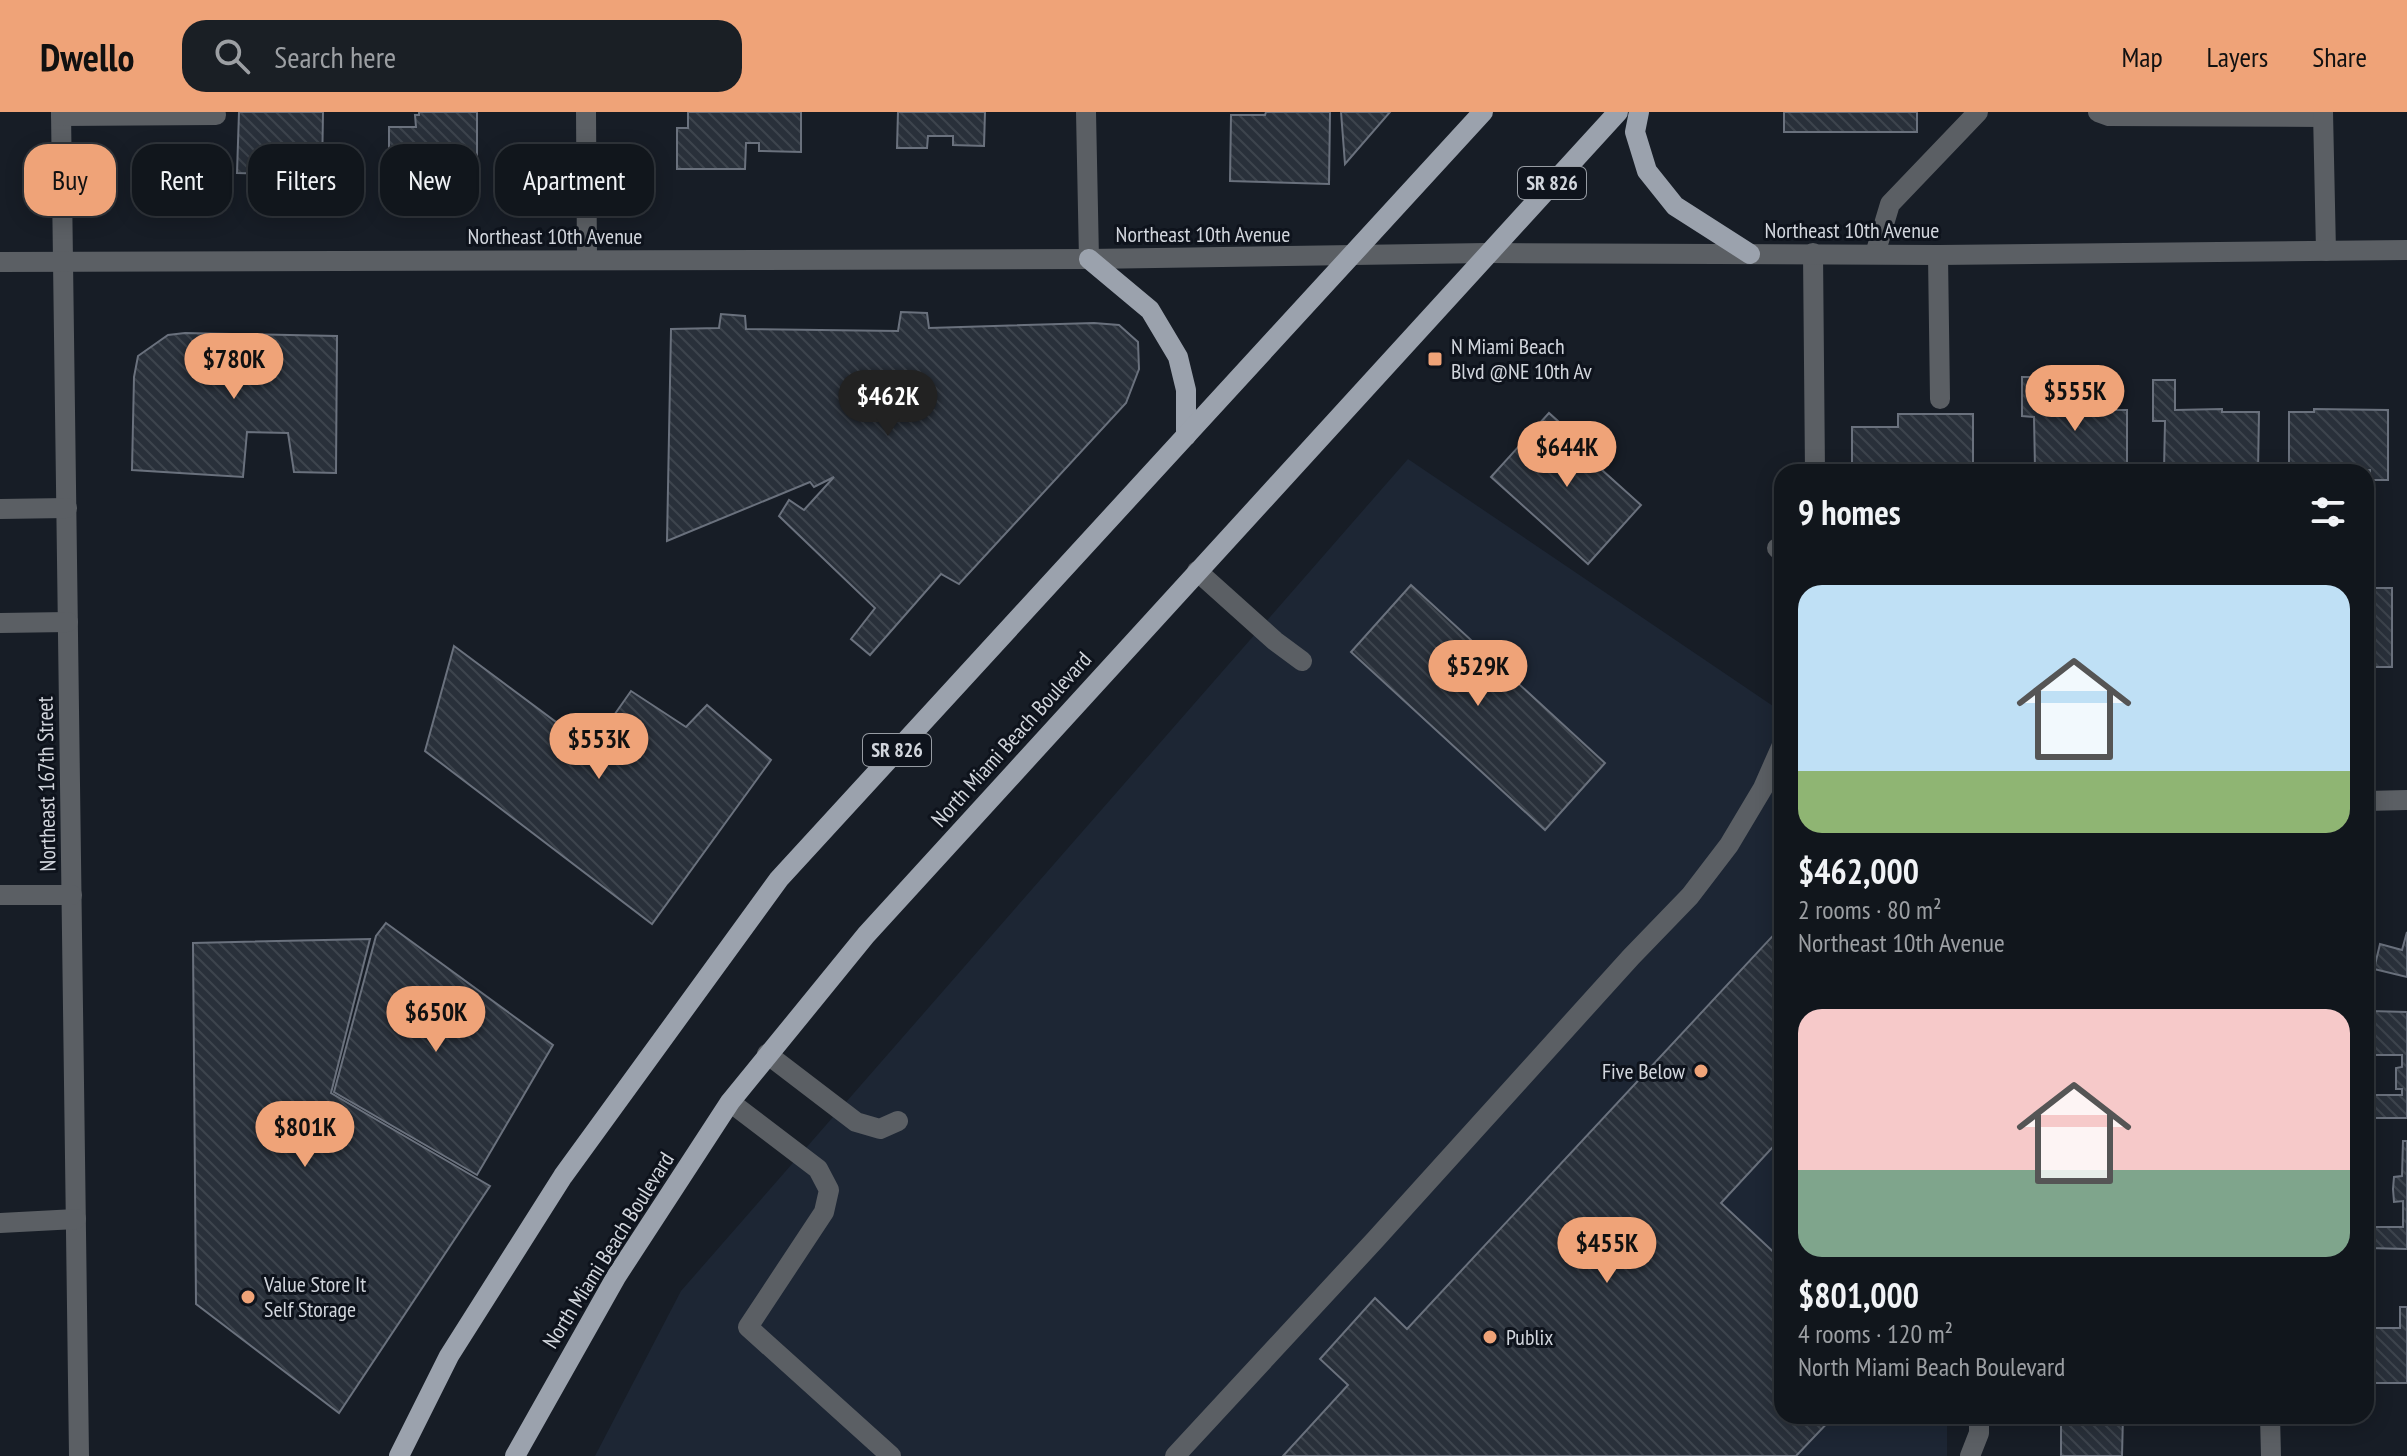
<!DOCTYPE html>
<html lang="en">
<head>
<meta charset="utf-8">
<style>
	body { margin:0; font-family:"PT Sans Narrow",sans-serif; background:#1a1f25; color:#f1f3f6; height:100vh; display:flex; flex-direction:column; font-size:30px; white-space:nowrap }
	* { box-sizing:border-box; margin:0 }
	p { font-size:26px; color:#9c9fa3 }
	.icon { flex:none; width:44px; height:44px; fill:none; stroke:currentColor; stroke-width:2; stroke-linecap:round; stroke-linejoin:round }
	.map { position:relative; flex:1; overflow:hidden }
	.drawer { position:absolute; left:1774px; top:352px; width:600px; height:960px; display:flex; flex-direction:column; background:#11161c; border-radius:24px; box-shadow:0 4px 20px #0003,0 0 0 2px #30353b }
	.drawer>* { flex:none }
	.banner { position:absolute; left:24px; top:32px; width:760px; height:72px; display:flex; gap:16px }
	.price { position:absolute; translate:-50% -68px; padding:0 18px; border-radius:28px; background:#efa378; color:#111; font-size:26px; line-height:52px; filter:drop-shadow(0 2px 4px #0008) }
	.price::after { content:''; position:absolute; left:50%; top:48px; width:24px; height:18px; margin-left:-12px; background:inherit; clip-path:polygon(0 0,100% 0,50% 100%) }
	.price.selected { background:#222; color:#fff }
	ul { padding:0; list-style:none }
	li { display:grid; align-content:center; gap:16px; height:424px; padding:0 24px }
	li span { display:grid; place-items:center; height:248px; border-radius:24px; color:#555 }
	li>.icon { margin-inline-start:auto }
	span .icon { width:144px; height:144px; fill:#fffc; stroke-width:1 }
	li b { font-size:34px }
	h2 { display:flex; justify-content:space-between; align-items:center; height:96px; padding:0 24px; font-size:34px }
	.pill { padding:0 28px; border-radius:24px; background:#11161c; box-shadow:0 4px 20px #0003,0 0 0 2px #30353b; font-size:28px; line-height:72px }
	.pill.selected { background:#efa378; color:#111 }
	header { display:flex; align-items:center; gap:48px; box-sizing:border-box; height:112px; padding:0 40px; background:#efa378; color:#111 }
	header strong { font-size:38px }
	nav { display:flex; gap:44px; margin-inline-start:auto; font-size:28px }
	.search { width:560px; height:72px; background:#1a1f25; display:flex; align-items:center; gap:20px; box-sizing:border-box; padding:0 28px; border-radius:24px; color:#9c9fa3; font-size:30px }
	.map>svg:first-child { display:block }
	.built { fill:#1d2634 }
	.building { fill:url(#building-back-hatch); stroke:#6a717d; stroke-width:2 }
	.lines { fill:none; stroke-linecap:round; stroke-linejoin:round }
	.minor { stroke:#5b5f64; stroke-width:20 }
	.major { stroke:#9ba2ad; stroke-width:20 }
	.poi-dot { fill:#efa378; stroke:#0e131c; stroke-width:3 }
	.labels { text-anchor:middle; stroke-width:6; stroke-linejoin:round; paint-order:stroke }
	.shield { fill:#0e131c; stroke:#979ca3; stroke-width:2 }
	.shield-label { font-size:20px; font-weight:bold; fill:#d2d6dd }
	.street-label { font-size:22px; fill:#d2d6dd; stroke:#0e131c }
	.poi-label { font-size:22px; fill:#d2d6dd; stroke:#0e131c; text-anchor:start }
</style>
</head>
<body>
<header>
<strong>Dwello</strong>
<div class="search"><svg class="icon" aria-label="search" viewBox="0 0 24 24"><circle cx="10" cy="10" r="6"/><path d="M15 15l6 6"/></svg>Search here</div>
<nav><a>Map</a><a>Layers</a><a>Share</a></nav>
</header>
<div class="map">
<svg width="2407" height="1344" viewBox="0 0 2407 1344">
	<defs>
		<pattern id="building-back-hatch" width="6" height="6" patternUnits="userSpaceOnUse" patternTransform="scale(2)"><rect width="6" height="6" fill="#29303a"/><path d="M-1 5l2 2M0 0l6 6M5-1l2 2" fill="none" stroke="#3d444d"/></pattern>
	</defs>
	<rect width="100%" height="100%" fill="#171d26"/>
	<!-- built -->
	<path class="built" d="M1408 347 1782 600V1304H1947V1344H595L681 1179Z"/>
	<!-- building -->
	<g class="building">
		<path d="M239 0H323L322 63 237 61Z"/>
		<path d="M419 0H477V60H389V15H416L415 3H419Z"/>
		<path d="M688 0H801V40L759 39V31H746L745 57H677V16H688Z"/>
		<path d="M898 0H985L984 34 953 33V24H928L927 36H897Z"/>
		<path d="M1266 0H1330L1329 72 1230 69 1231 3H1265Z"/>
		<path d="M1341 0H1390L1345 52Z"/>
		<rect x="1784" y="0" width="133" height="20"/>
		<path d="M901 200 927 201 929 216 1094 211 1119 213 1138 230 1139 257 1126 291 959 472 941 462 870 543 851 527 875 496 779 404 789 388 804 398 834 365 814 375 810 370 667 429 671 217 719 216 721 202 745 204 746 217 898 219Z"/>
		<path d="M185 221 337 224 336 361 294 360 288 321 247 320 243 365 132 358 134 265 138 244 168 223Z"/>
		<path d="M2022 265H2044L2045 298H2067L2068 290H2094V298H2127V360H2111V357H2035L2034 305 2022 304Z"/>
		<path d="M2153 268H2175V298L2222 297V300H2259L2258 360 2164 359 2165 309H2153Z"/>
		<path d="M2314 297 2388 298V368H2370V358L2289 360V300H2314Z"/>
		<path d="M1549 301 1606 352 1602 358 1641 393 1588 452 1491 365Z"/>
		<path d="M1898 302H1973V360H1852V315H1898Z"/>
		<path d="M1411 473 1605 651 1545 718 1351 540Z"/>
		<path d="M2374 476H2392V555H2366V488H2374Z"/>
		<path d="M454 534 591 636 631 579 686 615 707 593 771 648 652 812 425 639Z"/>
		<path d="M386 811 553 933 477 1063 334 980 376 824Z"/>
		<path d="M1782 814V1025L1721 1091 1782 1148V1304H1834L1796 1344H1283L1348 1273 1320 1247 1375 1186 1407 1217Z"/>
		<path d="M2407 820V865L2374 857 2380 832 2402 838Z"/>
		<path d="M370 827 331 981 490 1074 339 1301 196 1192 193 831Z"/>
		<path d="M2370 899 2407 900V1006H2366L2367 983H2402V977H2396V956L2402 955V943H2369Z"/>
		<path d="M2403 1029H2407V1137L2368 1136V1115H2403V1089L2394 1090 2393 1077 2394 1065 2402 1064Z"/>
		<path d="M2400 1195H2407V1271H2374V1216H2400Z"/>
		<path d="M2051 1304H2123L2122 1344H2061V1310H2050Z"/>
	</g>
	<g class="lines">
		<!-- minor -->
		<g class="minor">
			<path d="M61 0 79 1344"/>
			<path d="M586 0 587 148"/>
			<path d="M1086 0 1089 147"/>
			<path d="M2098 0 2109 4 2323 5"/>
			<path d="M2323 0 2326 139"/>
			<path d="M61 4 216 3"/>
			<path d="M1813 141 1815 360"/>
			<path d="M1875 142 1890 92 1978 0"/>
			<path d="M1938 143 1940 287"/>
			<path d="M0 150 1089 147 1487 141 1938 143 2407 138"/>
			<path d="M0 397 67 396"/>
			<path d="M1777 436 1782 441"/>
			<path d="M1197 459 1275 529 1302 549"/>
			<path d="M0 511 68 510"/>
			<path d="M2366 689 2407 688"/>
			<path d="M0 783H72"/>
			<path d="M767 942 856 1010 880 1017 898 1009"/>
			<path d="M730 990 818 1057 829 1078 824 1100 748 1215 891 1344"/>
			<path d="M0 1111 76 1107"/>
			<path d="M2270 1304 2271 1344"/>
			<path d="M1175 1344 1375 1128 1631 845 1690 784 1729 733 1763 676 1782 633"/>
			<path d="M1970 1344 1979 1321V1304"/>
		</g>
		<!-- major -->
		<g class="major">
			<path d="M1639 0 1635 20 1647 59 1675 94 1750 142"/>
			<path d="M1089 147 1150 198 1178 245 1186 278V324"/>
			<path d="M399 1344 449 1244 563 1064 779 767 1483 0"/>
			<path d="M515 1344 616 1165 730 990 866 823 1618 0"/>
		</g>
	</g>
	<!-- markers -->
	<g class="poi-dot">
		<rect x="1427" y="239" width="16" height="16" rx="4"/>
		<circle cx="1701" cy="959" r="8"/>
		<circle cx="248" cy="1185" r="8"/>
		<circle cx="1490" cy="1225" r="8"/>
	</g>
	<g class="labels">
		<!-- shield labels -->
		<g class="shield">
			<rect x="1518" y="55" width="68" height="32" rx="6"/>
			<rect x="863" y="622" width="68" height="32" rx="6"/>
		</g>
		<g class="shield-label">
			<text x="1552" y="78">SR 826</text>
			<text x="897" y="645">SR 826</text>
		</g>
		<!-- street labels -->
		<g class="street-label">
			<text x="1852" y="126">Northeast 10th Avenue</text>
			<text x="1203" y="130">Northeast 10th Avenue</text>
			<text x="555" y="132">Northeast 10th Avenue</text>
			<text transform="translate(1011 627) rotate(-48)" y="8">North Miami Beach Boulevard</text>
			<text transform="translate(46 672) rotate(-91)" y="8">Northeast 167th Street</text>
			<text transform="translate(608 1138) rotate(-58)" y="8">North Miami Beach Boulevard</text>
		</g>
		<!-- poi labels -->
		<g class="poi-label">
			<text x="1451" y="242">N Miami Beach<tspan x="1451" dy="25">Blvd @NE 10th Av</tspan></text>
			<text x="1685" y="967" text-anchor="end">Five Below</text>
			<text x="264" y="1180">Value Store It<tspan x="264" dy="25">Self Storage</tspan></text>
			<text x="1506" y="1233">Publix</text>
		</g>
	</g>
</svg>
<b class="price" style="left:234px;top:289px">$780K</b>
<b class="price" style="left:2075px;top:321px">$555K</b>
<b class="price selected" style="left:888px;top:326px">$462K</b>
<b class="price" style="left:1567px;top:377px">$644K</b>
<b class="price" style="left:1478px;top:596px">$529K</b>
<b class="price" style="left:599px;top:669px">$553K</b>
<b class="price" style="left:436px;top:942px">$650K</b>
<b class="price" style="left:305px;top:1057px">$801K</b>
<b class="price" style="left:1607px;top:1173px">$455K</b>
<div class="banner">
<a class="pill selected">Buy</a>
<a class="pill">Rent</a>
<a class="pill">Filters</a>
<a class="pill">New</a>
<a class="pill">Apartment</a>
</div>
<section class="drawer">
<h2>9 homes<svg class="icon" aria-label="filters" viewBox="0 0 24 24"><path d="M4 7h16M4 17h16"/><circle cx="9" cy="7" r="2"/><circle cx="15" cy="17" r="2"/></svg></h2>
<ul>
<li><span style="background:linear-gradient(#bfe0f5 75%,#8fb573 0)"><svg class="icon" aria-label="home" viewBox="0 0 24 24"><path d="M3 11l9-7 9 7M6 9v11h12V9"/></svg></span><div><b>$462,000</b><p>2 rooms · 80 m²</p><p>Northeast 10th Avenue</p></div></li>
<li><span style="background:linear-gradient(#f6c9c9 65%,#7fa58c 0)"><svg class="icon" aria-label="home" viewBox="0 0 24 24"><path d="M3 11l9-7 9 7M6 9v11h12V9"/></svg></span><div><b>$801,000</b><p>4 rooms · 120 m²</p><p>North Miami Beach Boulevard</p></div></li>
</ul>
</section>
</div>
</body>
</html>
